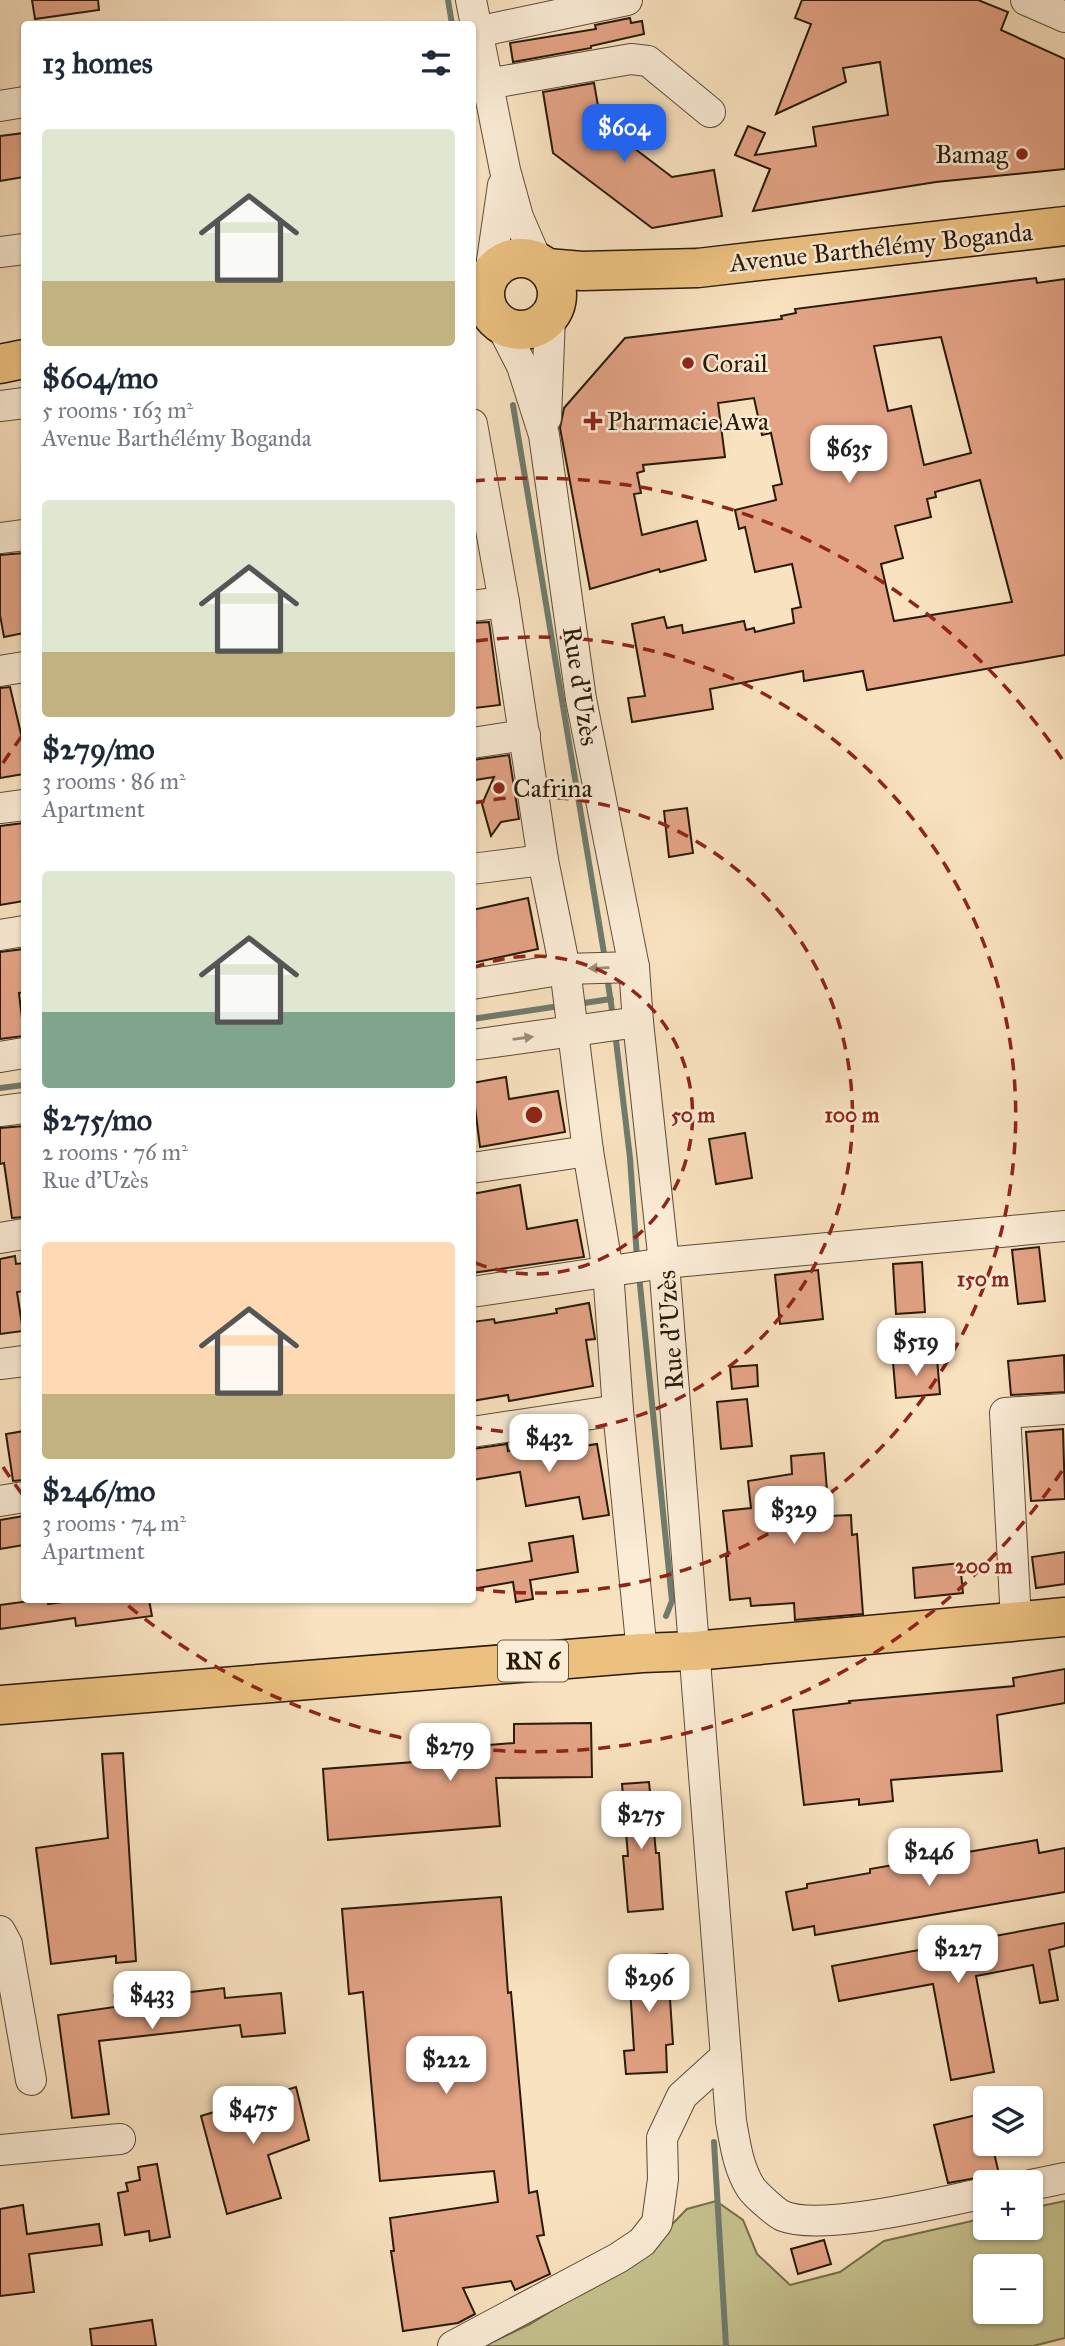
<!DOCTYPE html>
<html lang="en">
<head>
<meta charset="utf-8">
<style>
	body { margin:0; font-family:"IM FELL Great Primer",serif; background:#f2f2f3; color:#1f2937; height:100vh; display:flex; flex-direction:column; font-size:26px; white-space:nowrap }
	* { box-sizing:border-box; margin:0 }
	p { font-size:23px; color:#747a83 }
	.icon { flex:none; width:38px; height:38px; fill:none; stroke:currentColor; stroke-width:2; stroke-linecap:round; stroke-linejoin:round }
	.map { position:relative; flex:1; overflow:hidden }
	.panel { position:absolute; left:21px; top:21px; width:455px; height:1582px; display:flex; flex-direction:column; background:#fff; border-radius:7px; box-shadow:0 2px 5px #0004 }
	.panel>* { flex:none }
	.tools { position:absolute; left:973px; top:2086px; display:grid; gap:14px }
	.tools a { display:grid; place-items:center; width:70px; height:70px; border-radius:7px; background:#fff; box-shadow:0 2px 5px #0004; font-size:35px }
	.price { position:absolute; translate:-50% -60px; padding:0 16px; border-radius:14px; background:#fff; color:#222; font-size:23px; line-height:46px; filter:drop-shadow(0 2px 4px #0008) }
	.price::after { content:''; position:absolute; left:50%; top:42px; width:21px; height:16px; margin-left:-10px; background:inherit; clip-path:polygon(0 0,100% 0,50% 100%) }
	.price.active { background:#2563eb; color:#fff }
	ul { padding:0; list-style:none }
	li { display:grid; align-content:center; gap:14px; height:371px; padding:0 21px }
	li span { display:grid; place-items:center; height:217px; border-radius:7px; color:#555 }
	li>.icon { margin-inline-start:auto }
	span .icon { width:126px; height:126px; fill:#fffc; stroke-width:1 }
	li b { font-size:30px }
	h2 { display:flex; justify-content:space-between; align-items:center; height:84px; padding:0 21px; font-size:30px }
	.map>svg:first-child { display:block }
	.green { fill:#c5c18d; stroke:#766e4b; stroke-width:2; fill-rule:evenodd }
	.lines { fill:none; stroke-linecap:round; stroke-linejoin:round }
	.stream { stroke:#6f7c6e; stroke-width:6 }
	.building { fill:#e3a385; stroke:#281a09; stroke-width:2; fill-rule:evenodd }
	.minor-casing { stroke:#5c4c37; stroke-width:32 }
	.major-casing { stroke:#281a09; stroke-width:41 }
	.minor { stroke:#fbecd6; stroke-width:30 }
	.major { stroke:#ecc180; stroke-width:38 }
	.oneway { fill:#9c8e7a }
	.ring { fill:none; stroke:#8f2418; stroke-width:3.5; stroke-dasharray:12 9 }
	.poi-dot { fill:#8f2418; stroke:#fbecd6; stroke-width:2.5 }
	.labels { text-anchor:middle; stroke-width:5; stroke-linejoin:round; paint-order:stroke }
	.shield { fill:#fbecd6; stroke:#675946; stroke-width:2 }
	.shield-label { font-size:24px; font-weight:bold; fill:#281a09 }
	.poi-label { font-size:26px; fill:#281a09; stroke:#fbecd6; text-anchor:start }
	.street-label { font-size:26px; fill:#281a09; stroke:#fbecd6 }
	.centre { fill:#8f2418; stroke:#fbecd6; stroke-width:3.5 }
	.ring-label { font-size:21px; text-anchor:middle; font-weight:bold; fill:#8f2418; stroke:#fbecd6; stroke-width:5; stroke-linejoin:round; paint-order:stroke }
</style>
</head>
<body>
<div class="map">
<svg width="1065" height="2346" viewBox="0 0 1065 2346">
	<rect width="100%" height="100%" fill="#f9e2c0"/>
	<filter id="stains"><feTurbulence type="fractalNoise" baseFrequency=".00286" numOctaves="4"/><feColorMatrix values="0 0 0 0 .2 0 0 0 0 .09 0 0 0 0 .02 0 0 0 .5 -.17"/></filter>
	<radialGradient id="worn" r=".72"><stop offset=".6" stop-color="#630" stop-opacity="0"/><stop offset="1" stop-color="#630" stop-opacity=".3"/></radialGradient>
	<!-- green -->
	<path class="green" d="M716 2201 743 2220 757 2254 790 2285 840 2272 884 2241 985 2218V2228H1031V2208L1065 2201V2338L1033 2346H484L530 2324 642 2255 687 2209ZM985 2266H1031V2312H985Z"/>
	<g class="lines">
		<!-- stream -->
		<g class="stream">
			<path d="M448 0 452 24"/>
			<path d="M472 156V170"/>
			<path d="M513 405 605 959"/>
			<path d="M607 976 613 1017"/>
			<path d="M584 1003 611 999"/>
			<path d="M472 1019 553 1007"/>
			<path d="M615 1032 630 1158 637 1258"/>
			<path d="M0 1088 24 1085"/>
			<path d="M639 1275 672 1601 666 1616"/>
			<path d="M714 2142 726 2346"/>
		</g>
	</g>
	<!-- building -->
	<g class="building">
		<path d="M32 0H98L99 10 35 19Z"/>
		<path d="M802 0H978L1008 12 1001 30 1065 59V169L936 182 753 211 770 169 735 155 748 126 765 133 755 155 816 146 813 127 888 115 880 62 843 68 846 82 776 114 811 24 795 18Z"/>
		<path d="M630 18 631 23 642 21 644 34 591 46V48L513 62 510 43 596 29 595 25Z"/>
		<path d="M594 83 601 123 672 177 714 170 722 216 652 228 553 153 543 92Z"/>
		<path d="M24 133V177L0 181V136Z"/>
		<path d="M1036 278 1037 283 1065 279V655L867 690 863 671 804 681 803 671 710 689 713 709 632 722 628 698 645 696 632 624 664 617 667 628 682 625 683 633 744 621 746 630 754 628 755 632 794 623 792 609 801 607 792 564 755 572 745 527 739 529 735 510 776 500 773 486 782 484 771 433 762 435 754 398 718 403 725 457 643 465 644 471 637 473 641 493 634 494 642 535 697 521 706 560 660 572 659 569 590 589 560 428 564 408 625 338 782 319 781 316 796 313 795 309ZM941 337 971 453 924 465 911 406 888 411 874 346ZM980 480 1012 602 894 621 881 564 903 558 895 526 931 517 927 499 936 497 935 492Z"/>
		<path d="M24 553V633L4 637 0 615V555Z"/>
		<path d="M489 622 500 705 475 708 472 692V623Z"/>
		<path d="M10 687 22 738H24V774L0 778V688Z"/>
		<path d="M509 755 519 819 501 822 491 836 482 804 494 777 475 780 472 760Z"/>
		<path d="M687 808 693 853 669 857 664 811Z"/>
		<path d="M24 823V901L0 905V826Z"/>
		<path d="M528 898 538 949 472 963V910Z"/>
		<path d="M24 949V992L19 993 24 1036 0 1039V952Z"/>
		<path d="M506 1077 509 1099 558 1091 565 1132 480 1147 472 1083Z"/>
		<path d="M24 1126V1217L12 1218 4 1163 0 1164V1128Z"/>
		<path d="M745 1133 752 1178 716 1184 709 1139Z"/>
		<path d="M520 1185 527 1229 577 1220 584 1257 472 1273V1194Z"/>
		<path d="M1039 1247 1045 1301 1018 1304 1012 1250Z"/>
		<path d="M15 1256 16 1264 24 1263V1291L17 1292 23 1331 0 1334V1259Z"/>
		<path d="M922 1262 925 1312 896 1314 893 1264Z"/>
		<path d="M818 1270 823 1319 780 1324 775 1275Z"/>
		<path d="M589 1303 595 1339 586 1340 593 1386 509 1401 508 1395 472 1401V1322L494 1319 495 1323 557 1313 556 1309Z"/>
		<path d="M1064 1355 1065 1392 1011 1395 1008 1361Z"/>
		<path d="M937 1358 940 1394 896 1398 893 1362Z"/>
		<path d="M757 1365 758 1386 732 1389 730 1367Z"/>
		<path d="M747 1399 752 1446 721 1449 717 1402Z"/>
		<path d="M1063 1429 1065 1499 1031 1501 1026 1432Z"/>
		<path d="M24 1431V1480L13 1481 6 1434Z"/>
		<path d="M551 1443 552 1451 597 1444 609 1515 583 1519 579 1497 526 1506 520 1472 472 1480V1449L507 1444 508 1451Z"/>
		<path d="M824 1453 829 1516 851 1515 852 1535 857 1534 863 1614 795 1620 794 1603 751 1606 750 1598 730 1600 726 1556H728L723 1511 751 1508 748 1481 792 1474 791 1456Z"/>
		<path d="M24 1516V1545L0 1549V1520Z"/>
		<path d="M573 1536 578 1572 530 1580 533 1599 516 1602 513 1582 472 1589V1571L532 1561 529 1543Z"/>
		<path d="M1065 1552V1584L1036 1588 1032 1557Z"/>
		<path d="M960 1563 963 1593 915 1598 913 1568Z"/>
		<path d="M37 1600H48V1604L77 1600H149L152 1616 76 1626 75 1618 0 1629V1605Z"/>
		<path d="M1065 1669V1703L997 1715 1002 1771 891 1780 893 1801 859 1805V1799L804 1805 793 1710 850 1703 849 1701 1014 1686 1013 1678Z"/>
		<path d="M591 1723 592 1777 496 1778 500 1826 328 1840 323 1769 427 1761V1750L514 1743V1724Z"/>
		<path d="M123 1753 136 1961 116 1963V1956L51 1964 36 1848 108 1838 102 1754Z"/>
		<path d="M649 1782 656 1853H659L663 1909 628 1912 623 1856H628L622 1784Z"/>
		<path d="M1037 1840 1039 1853 1065 1848V1892L815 1935 814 1926 793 1930 786 1892 807 1888V1884L870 1873V1869Z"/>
		<path d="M501 1897 508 1993 511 1992 529 2193 537 2191 544 2235 537 2236 550 2274 515 2290 511 2281 463 2288 475 2314 458 2323 403 2331 391 2251H394L390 2218 498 2202 494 2171 380 2181 363 1992 349 1994 342 1909Z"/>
		<path d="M1065 1923V1946L1049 1950 1058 2000 1040 2003 1033 1965 976 1976 994 2072 951 2080 933 1984 839 2001 832 1966Z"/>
		<path d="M667 1954 673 2044 666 2045 667 2072 626 2074 624 2051 634 2050 628 1956Z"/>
		<path d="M224 1988 225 1998 281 1993 285 2033 242 2037 240 2025 99 2041 109 2114 72 2118 58 2015 115 2007 114 1995 166 1989V1995Z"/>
		<path d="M296 2087 309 2140 268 2155 281 2198 227 2214 201 2116Z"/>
		<path d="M985 2113V2144H992L999 2174 948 2183 934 2125Z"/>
		<path d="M157 2164 170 2237 150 2241 149 2231 125 2235 118 2193 128 2191 126 2183 140 2180 138 2167Z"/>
		<path d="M23 2205 27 2234 99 2224 102 2245 29 2254 34 2292 0 2296V2209Z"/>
		<path d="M824 2240 831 2264 798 2274 791 2249Z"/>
		<path d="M152 2320 156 2346H92L90 2329Z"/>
	</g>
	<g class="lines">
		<defs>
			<g id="minor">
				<path d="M471 0 505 170 518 217 537 261"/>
				<path d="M1026 0 1065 17"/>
				<path d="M477 32 627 0"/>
				<path d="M487 84 631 59 648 61 710 112"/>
				<path d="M0 106 24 102"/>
				<path d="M0 252 24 249"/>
				<path d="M490 274 503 185"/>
				<path d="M500 323 522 366 544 435 581 699 634 967 638 1022 664 1263 731 2121C735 2143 738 2168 751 2188 755 2194 776 2213 783 2216 822 2232 940 2202 985 2193"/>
				<path d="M0 406 24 403"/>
				<path d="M546 418 550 317"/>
				<path d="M472 424 504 602 543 860 565 969 588 1151 608 1271 618 1410 642 1653"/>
				<path d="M0 538 24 535"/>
				<path d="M472 606 504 602"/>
				<path d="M0 671 24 667"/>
				<path d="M472 743 525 735"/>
				<path d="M0 808 24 805"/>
				<path d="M472 869 543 860"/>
				<path d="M0 935 24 931"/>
				<path d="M472 984 565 969 634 967"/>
				<path d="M472 1045 638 1022"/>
				<path d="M0 1057 24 1053"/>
				<path d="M0 1111 24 1108"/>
				<path d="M472 1168 588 1151"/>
				<path d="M0 1238 24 1234"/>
				<path d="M472 1292 664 1263 1065 1226"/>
				<path d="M0 1364 24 1361"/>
				<path d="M472 1432 618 1410"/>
				<path d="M0 1501 24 1497"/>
				<path d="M1016 1621 1005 1413 1065 1409"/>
				<path d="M0 1931 7 1944 31 2080"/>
				<path d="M0 2150 120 2139"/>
				<path d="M1031 2185 1065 2178"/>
				<path d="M453 2346 618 2258 642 2242 657 2223 663 2179 662 2138 682 2096 726 2056"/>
			</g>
			<g id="major">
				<circle cx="521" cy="294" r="36"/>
				<path d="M547 268 582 271 698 268 1065 226"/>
				<path d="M0 364 24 359"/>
				<path d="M0 1705 642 1653 694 1651 1065 1617"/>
			</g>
		</defs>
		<!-- minor casing -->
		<use href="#minor" class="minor-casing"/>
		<!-- major casing -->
		<use href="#major" class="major-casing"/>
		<!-- minor -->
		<use href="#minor" class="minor"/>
		<!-- major -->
		<use href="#major" class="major"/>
	</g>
	<!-- one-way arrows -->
	<defs><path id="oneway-solid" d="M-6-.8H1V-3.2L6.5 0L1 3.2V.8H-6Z" transform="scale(1.75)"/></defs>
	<g class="oneway">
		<use href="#oneway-solid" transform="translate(599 968) rotate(178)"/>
		<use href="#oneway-solid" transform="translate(523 1038) rotate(-8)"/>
	</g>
	<!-- distance rings -->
	<g class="ring">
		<path d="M473 968A159 159 0 1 1 473 1262"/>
		<path d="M473 803A318 318 0 1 1 473 1427"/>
		<path d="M476 641A478 478 0 1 1 476 1589"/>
		<path d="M1062 1471A637 637 0 0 1 125 1603M22 1494A637 637 0 0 1 3 1467M3 763A637 637 0 0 1 22 736M473 481A637 637 0 0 1 1062 759"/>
	</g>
	<!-- markers -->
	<g class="poi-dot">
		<circle cx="1022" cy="154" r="7"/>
		<circle cx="688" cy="363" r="7"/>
		<path d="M589.5 410.5h7v7h7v7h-7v7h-7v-7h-7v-7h7z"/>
		<circle cx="499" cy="788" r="7"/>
	</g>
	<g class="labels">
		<!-- shield labels -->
		<rect class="shield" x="498" y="1640.5" width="70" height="41" rx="5"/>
		<g class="shield-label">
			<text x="533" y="1669">RN 6</text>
		</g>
		<!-- poi labels -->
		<g class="poi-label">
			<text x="1008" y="163" text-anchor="end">Bamag</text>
			<text x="702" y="372">Corail</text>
			<text x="607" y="430">Pharmacie Awa</text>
			<text x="513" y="797">Cafrina</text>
		</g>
		<!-- street labels -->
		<g class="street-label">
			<text transform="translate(881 247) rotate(-6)" y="9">Avenue Barthélémy Boganda</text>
			<text transform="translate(581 686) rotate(81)" y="9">Rue d'Uzès</text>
			<text transform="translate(670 1330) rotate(-94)" y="9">Rue d'Uzès</text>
		</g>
	</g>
	<circle cx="534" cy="1115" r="10" class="centre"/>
	<g class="ring-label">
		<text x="693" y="1122">50 m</text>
		<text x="852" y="1122">100 m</text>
		<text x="983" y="1286">150 m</text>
		<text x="984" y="1573">200 m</text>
	</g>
	<rect width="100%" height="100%" filter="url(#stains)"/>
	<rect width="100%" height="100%" fill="url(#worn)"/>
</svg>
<div class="tools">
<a><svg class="icon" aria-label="layers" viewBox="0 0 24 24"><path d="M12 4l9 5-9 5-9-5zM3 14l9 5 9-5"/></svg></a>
<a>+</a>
<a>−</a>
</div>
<b class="price active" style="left:624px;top:164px">$604</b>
<b class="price" style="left:849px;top:485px">$635</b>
<b class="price" style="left:916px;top:1378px">$519</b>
<b class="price" style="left:549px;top:1474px">$432</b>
<b class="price" style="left:794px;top:1546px">$329</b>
<b class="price" style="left:450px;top:1783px">$279</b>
<b class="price" style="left:641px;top:1851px">$275</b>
<b class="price" style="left:929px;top:1888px">$246</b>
<b class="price" style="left:958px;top:1985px">$227</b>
<b class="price" style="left:649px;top:2014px">$296</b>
<b class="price" style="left:152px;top:2031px">$433</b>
<b class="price" style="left:446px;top:2096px">$222</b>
<b class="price" style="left:253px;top:2146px">$475</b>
<section class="panel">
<h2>13 homes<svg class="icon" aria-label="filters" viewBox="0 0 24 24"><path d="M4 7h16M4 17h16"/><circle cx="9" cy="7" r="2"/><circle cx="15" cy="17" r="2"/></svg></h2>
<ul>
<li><span style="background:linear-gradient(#dfe7d0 70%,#c2b280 0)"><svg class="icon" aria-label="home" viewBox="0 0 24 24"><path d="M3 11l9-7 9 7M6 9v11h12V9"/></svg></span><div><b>$604/mo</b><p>5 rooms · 163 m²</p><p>Avenue Barthélémy Boganda</p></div></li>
<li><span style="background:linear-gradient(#dfe7d0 70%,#c2b280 0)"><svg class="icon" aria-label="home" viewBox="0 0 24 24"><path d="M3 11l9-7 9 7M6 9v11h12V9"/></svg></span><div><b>$279/mo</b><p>3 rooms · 86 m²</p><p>Apartment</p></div></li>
<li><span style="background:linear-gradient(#dfe7d0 65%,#7fa58c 0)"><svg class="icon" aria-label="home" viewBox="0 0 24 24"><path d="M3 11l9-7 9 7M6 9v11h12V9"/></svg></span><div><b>$275/mo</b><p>2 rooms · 76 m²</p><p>Rue d'Uzès</p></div></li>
<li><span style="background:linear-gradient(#ffd9b3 70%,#c2b280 0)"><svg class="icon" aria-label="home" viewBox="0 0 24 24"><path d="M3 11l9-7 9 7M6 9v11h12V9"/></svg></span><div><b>$246/mo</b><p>3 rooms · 74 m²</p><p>Apartment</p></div></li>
</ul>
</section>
</div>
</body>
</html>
